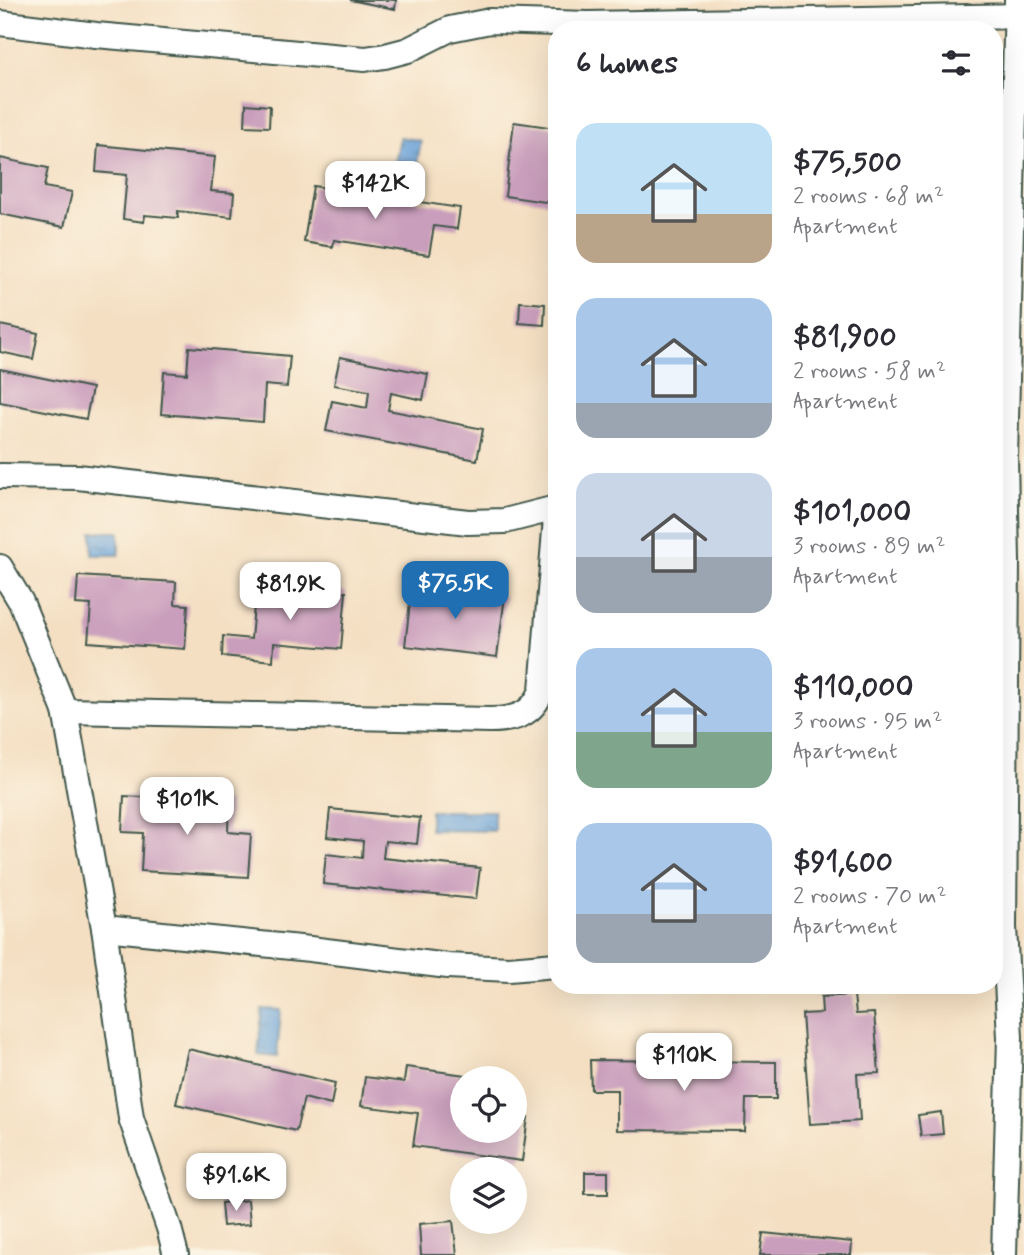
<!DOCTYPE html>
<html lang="en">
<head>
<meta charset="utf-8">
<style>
	body { margin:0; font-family:Mynerve,sans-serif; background:#f2f2f3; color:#2b2b33; height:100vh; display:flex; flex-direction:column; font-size:26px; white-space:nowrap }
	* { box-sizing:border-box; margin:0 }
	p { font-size:23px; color:#7c7c81 }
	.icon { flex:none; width:38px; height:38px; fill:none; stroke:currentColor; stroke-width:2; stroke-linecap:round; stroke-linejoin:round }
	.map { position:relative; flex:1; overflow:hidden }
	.drawer { position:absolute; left:548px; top:21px; width:455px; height:973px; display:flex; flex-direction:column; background:#fff; border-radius:28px; box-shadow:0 7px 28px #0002 }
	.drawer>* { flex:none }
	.buttons { position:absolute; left:450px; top:1066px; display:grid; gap:14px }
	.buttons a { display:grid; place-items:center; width:77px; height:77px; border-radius:50%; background:#fff; box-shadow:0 7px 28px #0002; font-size:35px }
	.price { position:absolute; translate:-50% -60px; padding:0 16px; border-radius:14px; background:#fff; color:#222; font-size:23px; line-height:46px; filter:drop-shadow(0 2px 4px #0008) }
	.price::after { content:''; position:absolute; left:50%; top:42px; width:21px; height:16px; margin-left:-10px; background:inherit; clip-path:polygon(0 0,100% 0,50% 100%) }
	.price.selected { background:#1f6fb2; color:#fff }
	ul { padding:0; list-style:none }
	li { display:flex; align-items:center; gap:21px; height:175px; padding:0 28px }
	li span { display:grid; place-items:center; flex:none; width:196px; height:140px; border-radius:21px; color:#555 }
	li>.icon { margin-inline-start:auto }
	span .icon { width:84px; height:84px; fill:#fffc; stroke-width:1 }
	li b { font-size:30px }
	h2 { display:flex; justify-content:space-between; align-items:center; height:84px; padding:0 28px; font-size:30px }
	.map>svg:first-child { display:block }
	.water { fill:url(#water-ripples); stroke:#447086; stroke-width:2 }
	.building { fill:#c99dbc }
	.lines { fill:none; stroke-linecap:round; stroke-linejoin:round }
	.street-casing { stroke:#3f5549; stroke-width:28 }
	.street { stroke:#fff; stroke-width:24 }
</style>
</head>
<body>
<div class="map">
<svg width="1024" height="1255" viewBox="0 0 1024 1255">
	<defs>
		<pattern id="water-ripples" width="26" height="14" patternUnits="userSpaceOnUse" patternTransform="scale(1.75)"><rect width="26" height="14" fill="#6aa2d8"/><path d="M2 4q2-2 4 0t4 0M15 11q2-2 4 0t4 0" fill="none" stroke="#5785b0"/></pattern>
	</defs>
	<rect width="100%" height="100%" fill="#fcf5e5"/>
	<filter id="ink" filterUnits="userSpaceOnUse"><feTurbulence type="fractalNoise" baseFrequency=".0143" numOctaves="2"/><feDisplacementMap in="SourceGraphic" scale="14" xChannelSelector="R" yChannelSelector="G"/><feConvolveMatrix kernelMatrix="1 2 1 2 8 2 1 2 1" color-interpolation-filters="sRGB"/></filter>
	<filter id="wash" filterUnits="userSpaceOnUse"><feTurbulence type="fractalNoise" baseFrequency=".00686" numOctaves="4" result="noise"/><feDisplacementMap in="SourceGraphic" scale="28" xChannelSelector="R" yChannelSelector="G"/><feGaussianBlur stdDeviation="1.57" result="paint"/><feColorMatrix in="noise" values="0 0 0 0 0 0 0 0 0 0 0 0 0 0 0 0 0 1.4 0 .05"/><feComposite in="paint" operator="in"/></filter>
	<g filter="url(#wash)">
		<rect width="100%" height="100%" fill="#f4dfc2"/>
		<!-- water -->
		<g class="water">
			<path d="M400 137 421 141 412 190 391 185Z"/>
			<rect x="92" y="532" width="27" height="23"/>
			<path d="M430 811H494V831L430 830Z"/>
			<path d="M262 1009 281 1010 277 1057 258 1055Z"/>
		</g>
		<g id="blocks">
			<!-- building -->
			<g class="building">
				<path d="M350 0H396L395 9Z"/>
				<path d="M246 104 270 106 269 127 245 126Z"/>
				<path d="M514 122 556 128V217L551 216 552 203 505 196Z"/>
				<path d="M98 145 215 157 211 191 234 193 232 217 178 211V218L145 215 144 222 123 219 127 175 96 172Z"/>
				<path d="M0 158 48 168 44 187 72 192 64 227 0 214Z"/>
				<path d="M313 186 460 208 457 229 434 226 429 255 334 240 333 247 304 242Z"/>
				<path d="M520 302 545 304 544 325 519 323Z"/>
				<path d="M0 325 38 333 33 359 0 352Z"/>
				<path d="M189 347 290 356 287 387 265 385 263 422 161 414 164 372 187 374Z"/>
				<path d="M340 357 428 374 423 400 391 393 388 410 483 429 477 460 326 431 332 401 367 408 369 391 334 385Z"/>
				<path d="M0 369 92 388 86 419 0 402Z"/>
				<path d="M78 576 176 582 175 604 188 605 185 649 88 642 91 605 76 604Z"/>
				<path d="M256 584 346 592 341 649 274 643 273 661 222 656 223 636 251 639Z"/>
				<path d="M412 585 505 596 497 657 405 646Z"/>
				<path d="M124 796 229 802 228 832 251 834 248 877 141 871 143 833 122 832Z"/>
				<path d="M330 809 420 818 417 844 385 841 383 858 480 868 476 899 323 884 326 854 362 858 363 841 327 837Z"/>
				<path d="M854 995 856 1014 874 1013 879 1073 857 1074 860 1121 810 1124 802 1014 822 1013 821 997Z"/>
				<path d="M188 1049 335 1083 331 1105 304 1098 296 1131 176 1104Z"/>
				<path d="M590 1060 776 1062V1099H746L745 1131 617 1130V1090H591Z"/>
				<path d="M406 1067 473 1076 462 1078V1130H514V1115L528 1117 522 1161 413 1146 418 1113 361 1106 365 1077 404 1082Z"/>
				<path d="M941 1112 943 1134 921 1136 918 1115Z"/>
				<rect x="585" y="1172" width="23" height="22"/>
				<path d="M248 1200 250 1224 223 1226 221 1203Z"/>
				<path d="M453 1221 457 1255H421L419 1224Z"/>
				<path d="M763 1233 852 1242 851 1255H760Z"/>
			</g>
		</g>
	</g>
	<g filter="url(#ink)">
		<use href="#blocks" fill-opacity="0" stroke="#3f5549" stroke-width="2"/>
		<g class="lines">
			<defs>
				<g id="street">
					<path d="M0 23 96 35 365 59 385 56 408 50 450 29 490 21 588 24 1024 16"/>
					<path d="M0 476 78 477 468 522 505 521 556 508"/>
					<path d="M0 567 21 602 65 711 104 928 131 1118 169 1228 176 1255"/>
					<path d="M65 711 490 720C514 720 533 715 542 690L556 518"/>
					<path d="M104 928 310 949 448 966 509 969 556 965"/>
					<path d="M1004 1255 1010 1037 1004 927 1007 562 1005 457 1017 0"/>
				</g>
			</defs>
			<!-- street casing -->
			<use href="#street" class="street-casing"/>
			<!-- street -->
			<use href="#street" class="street"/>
		</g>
	</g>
</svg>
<div class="buttons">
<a><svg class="icon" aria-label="locate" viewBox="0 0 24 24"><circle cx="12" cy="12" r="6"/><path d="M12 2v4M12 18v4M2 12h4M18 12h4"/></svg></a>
<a><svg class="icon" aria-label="layers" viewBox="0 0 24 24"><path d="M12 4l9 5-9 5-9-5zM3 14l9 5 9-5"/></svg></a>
</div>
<b class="price" style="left:375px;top:221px">$142K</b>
<b class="price selected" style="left:455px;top:621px">$75.5K</b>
<b class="price" style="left:290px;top:622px">$81.9K</b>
<b class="price" style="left:187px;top:837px">$101K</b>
<b class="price" style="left:684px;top:1093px">$110K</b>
<b class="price" style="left:236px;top:1213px">$91.6K</b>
<section class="drawer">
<h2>6 homes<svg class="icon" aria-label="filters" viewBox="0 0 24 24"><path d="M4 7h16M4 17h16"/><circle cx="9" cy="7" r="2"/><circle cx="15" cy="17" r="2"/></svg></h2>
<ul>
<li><span style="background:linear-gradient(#bfe0f5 65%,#b9a48a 0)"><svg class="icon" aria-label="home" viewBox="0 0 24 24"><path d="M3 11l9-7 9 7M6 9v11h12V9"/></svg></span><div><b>$75,500</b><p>2 rooms · 68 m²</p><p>Apartment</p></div></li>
<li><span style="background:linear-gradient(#a9c7e8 75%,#9aa5b1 0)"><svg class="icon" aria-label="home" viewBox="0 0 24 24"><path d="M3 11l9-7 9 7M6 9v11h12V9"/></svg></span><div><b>$81,900</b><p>2 rooms · 58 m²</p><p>Apartment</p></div></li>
<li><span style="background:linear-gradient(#c9d6e8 60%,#9aa5b1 0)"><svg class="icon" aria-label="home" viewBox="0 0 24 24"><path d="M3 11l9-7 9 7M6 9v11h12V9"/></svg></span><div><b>$101,000</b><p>3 rooms · 89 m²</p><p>Apartment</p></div></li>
<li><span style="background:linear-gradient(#a9c7e8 60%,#7fa58c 0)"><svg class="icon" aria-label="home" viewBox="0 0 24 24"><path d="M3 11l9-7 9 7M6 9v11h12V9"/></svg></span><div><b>$110,000</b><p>3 rooms · 95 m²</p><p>Apartment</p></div></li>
<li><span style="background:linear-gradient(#a9c7e8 65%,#9aa5b1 0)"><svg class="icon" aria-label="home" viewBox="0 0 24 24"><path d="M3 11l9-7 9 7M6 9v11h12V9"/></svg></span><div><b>$91,600</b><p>2 rooms · 70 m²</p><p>Apartment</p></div></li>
</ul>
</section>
</div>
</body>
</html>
